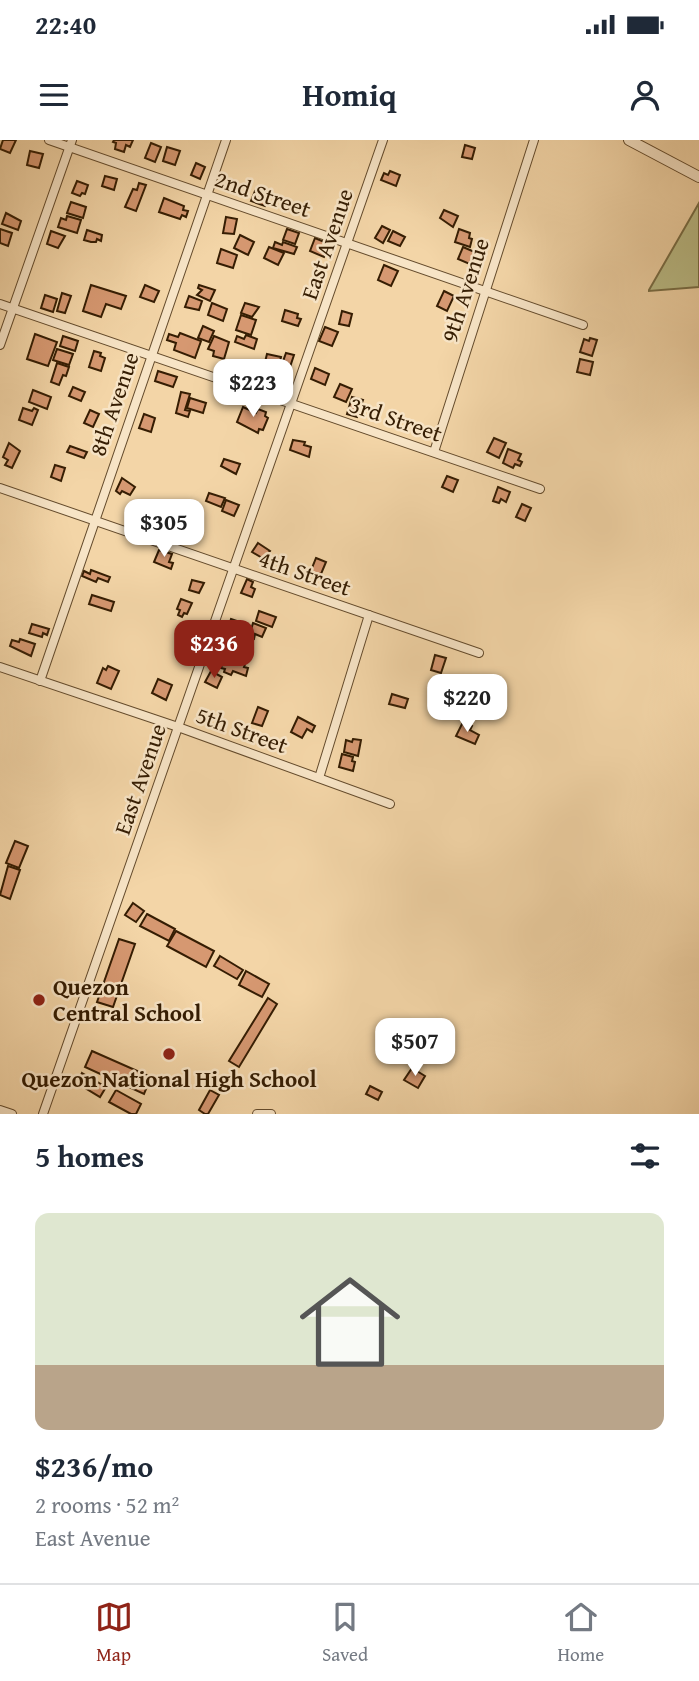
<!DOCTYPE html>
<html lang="en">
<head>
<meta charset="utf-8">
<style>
	body { margin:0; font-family:"Gentium Book Plus",serif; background:#f6f6f7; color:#1f2937; height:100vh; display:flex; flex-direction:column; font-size:26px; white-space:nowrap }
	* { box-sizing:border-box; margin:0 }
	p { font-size:23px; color:#747a83 }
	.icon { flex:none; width:38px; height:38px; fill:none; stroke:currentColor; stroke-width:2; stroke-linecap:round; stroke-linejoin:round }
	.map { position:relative; height:974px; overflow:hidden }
	.panel { display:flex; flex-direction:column; background:#fff; flex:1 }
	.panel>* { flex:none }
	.price { position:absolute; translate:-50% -60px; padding:0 16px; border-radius:14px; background:#fff; color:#222; font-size:23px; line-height:46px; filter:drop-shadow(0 2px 4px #0008) }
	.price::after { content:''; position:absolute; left:50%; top:42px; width:21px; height:16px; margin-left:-10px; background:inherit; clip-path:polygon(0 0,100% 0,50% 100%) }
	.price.current { background:#8f2418; color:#fff }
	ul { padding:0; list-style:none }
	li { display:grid; align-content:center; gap:14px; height:371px; padding:0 35px }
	li span { display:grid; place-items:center; height:217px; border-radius:14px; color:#555 }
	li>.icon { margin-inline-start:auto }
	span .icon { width:126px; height:126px; fill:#fffc; stroke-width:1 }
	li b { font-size:30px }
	h2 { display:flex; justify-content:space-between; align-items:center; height:84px; padding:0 35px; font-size:30px }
	.status { display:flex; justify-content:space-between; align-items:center; height:49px; padding:0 35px; background:#fff; direction:ltr }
	.status svg { height:19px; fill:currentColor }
	header { display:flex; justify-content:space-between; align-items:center; height:91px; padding:0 35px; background:#fff; font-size:32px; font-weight:700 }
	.tabs { display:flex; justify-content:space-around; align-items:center; height:98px; border-top:2px solid #e0e1e3; background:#fff; font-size:19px; color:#747a83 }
	.tabs a { display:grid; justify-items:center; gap:4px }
	.tabs .current { color:#8f2418 }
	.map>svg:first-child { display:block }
	.green { fill:#bbbd87; stroke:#786d45; stroke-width:2 }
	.building { fill:#d69871; stroke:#351d03; stroke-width:2 }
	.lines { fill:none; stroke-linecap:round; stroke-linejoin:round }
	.minor-casing { stroke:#644b2c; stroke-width:10 }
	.tertiary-casing { stroke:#644b2c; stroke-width:12 }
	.minor { stroke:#f7e4c6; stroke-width:8 }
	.tertiary { stroke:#f7e4c6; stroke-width:10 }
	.poi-dot { fill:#8f2418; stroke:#f7e4c6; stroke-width:2.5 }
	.labels { text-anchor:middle; stroke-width:5; stroke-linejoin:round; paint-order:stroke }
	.street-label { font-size:23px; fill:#351d03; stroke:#f7e4c6 }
	.poi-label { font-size:23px; font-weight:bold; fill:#351d03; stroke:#f7e4c6; text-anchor:start }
</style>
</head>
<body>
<div class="status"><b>22:40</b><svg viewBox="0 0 49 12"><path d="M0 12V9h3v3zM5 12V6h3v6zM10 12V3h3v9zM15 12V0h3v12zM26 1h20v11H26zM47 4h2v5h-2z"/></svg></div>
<header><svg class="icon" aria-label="menu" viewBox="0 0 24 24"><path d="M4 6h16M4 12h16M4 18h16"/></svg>Homiq<svg class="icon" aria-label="person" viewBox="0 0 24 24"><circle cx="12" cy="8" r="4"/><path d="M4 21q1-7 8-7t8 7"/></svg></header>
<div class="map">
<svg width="699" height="974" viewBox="0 0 699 974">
	<rect width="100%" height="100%" fill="#f3d5a7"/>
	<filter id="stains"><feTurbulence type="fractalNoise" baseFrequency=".00286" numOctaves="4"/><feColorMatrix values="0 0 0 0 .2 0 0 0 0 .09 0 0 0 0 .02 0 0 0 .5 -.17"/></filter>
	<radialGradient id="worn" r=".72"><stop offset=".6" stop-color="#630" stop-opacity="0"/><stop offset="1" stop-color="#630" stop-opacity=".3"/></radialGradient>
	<!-- green -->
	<path class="green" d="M699 63V147L649 151V150Z"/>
	<!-- building -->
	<g class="building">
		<path d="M3 0H16L10 13 0 9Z"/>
		<path d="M114 0H133L130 7 126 5 124 12 115 9 116 3 113 2Z"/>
		<path d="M151 3 161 7 155 22 145 18Z"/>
		<path d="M465 5 475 8 472 19 462 17Z"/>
		<path d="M167 7 180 11 175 25 163 21Z"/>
		<path d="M30 11 43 14 39 28 27 25Z"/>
		<path d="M196 23 205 27 200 39 191 35Z"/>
		<path d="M390 31 400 35 396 46 381 40 384 33 388 35Z"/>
		<path d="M105 36 117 39 114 50 102 46Z"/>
		<path d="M77 41 88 45 85 54 82 53 80 56 72 53Z"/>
		<path d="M139 43 146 45 136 71 125 67 133 49 137 50Z"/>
		<path d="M255 51 269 56 265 66 251 61Z"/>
		<path d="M164 58 184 66 183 70 188 71 186 77 182 75 180 79 159 72Z"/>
		<path d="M71 62 86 67 83 78 67 73Z"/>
		<path d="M444 70 458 76 453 87 440 78Z"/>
		<path d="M6 73 21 81 18 90 2 84Z"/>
		<path d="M67 76 81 80 77 93 58 87 61 78 66 80Z"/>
		<path d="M226 77 237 79 234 94 223 93Z"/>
		<path d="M382 86 390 90 383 103 375 98Z"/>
		<path d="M0 89 12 93 8 106 0 103Z"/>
		<path d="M287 89 299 93 295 104 283 100Z"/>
		<path d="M459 89 470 93 469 98 472 99 470 107 455 102Z"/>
		<path d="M87 90 102 95 101 101 97 99 96 102H91L84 100Z"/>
		<path d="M51 91 65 96 58 108 47 104Z"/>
		<path d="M393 91 405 97 400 106 388 101Z"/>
		<path d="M240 95 254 102 248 115 234 108Z"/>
		<path d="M315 98 329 104 324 117 310 111Z"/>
		<path d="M275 102 282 105 283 102 297 107 294 114 273 108Z"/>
		<path d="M269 107 284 113 278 125 264 118Z"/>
		<path d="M463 107 477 113 472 125 458 119Z"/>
		<path d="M221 109 237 115 233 128 217 123Z"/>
		<path d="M384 125 398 131 391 146 378 140Z"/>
		<path d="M91 145 126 156 121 169 106 164 101 177 83 171Z"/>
		<path d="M145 145 159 151 154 162 140 157Z"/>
		<path d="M199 145 215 150 210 161 197 155 202 150 198 148Z"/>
		<path d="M444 151 454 156 447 171 437 166Z"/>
		<path d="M62 153 71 156 65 173 57 171Z"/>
		<path d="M45 155 57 159 53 172 41 168Z"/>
		<path d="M189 156 202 161 199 170 185 167Z"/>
		<path d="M212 163 227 169 223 181 208 175Z"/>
		<path d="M245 163 259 167 252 177 241 173Z"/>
		<path d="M285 170 298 174 297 178 301 179 298 186 282 181Z"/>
		<path d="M342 171 352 174 349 186 339 184Z"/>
		<path d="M241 175 256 180 251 195 236 190Z"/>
		<path d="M203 186 214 191 209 202 198 198Z"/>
		<path d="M325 187 338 192 332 206 319 201Z"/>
		<path d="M180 193 201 201 195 218 174 210 176 203 167 200 169 194 178 197Z"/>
		<path d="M35 194 57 202 48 226 27 219Z"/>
		<path d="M246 195 257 199 254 209 235 202 237 196 244 199Z"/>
		<path d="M63 196 78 201 75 211 60 206Z"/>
		<path d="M214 196 229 202 224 219 213 216 214 211 208 209Z"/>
		<path d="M590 198 597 200 592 216 580 212 584 199 589 201Z"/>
		<path d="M57 209 73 214 69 225 53 220Z"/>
		<path d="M94 211 101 213 100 216 105 218 101 231 89 227Z"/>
		<path d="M286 213 294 215 289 230 281 227Z"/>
		<path d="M267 214 281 217 279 225 265 222Z"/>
		<path d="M580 219 593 222 590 235 577 232Z"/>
		<path d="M57 223 69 227 66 236 63 235 59 245 51 242Z"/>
		<path d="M315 228 329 234 325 245 311 239Z"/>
		<path d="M158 231 177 237 173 247 155 241Z"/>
		<path d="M340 244 352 249 346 262 334 257Z"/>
		<path d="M73 247 85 252 81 261 69 256Z"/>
		<path d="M33 250 51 257 47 269 29 262Z"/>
		<path d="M181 252 190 254 185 270 190 271 188 277 176 273Z"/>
		<path d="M352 257 363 260 357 277 347 274Z"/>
		<path d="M190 258 206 263 203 273 187 268Z"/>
		<path d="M243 267 256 273 258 269 266 272 265 276 268 278 263 290 259 289 258 293 237 282Z"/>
		<path d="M23 268 32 271 34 268 38 270 32 285 19 280Z"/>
		<path d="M90 270 99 274 93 287 84 283Z"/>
		<path d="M144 274 155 278 151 292 139 288Z"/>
		<path d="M494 298 506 303 499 318 487 312Z"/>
		<path d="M293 300 305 302 304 305 311 307 309 317 290 310Z"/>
		<path d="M9 303 20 311 12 328 5 325 8 320 3 317Z"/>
		<path d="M70 306 87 312 84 318 67 312Z"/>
		<path d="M508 309 521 314 518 320 522 322 520 326 515 324 513 328 503 323Z"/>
		<path d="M224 319 240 324 236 334 221 326Z"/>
		<path d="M55 325 65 328 61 341 51 337Z"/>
		<path d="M447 336 458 340 453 352 442 347Z"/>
		<path d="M122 338 135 347 130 355 122 351 120 354 116 351Z"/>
		<path d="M498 347 510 352 506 362 501 359 499 363 493 361Z"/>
		<path d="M209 353 225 358 221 367 206 361Z"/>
		<path d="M226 360 239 365 234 376 222 371Z"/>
		<path d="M154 362 170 367 165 382 149 376Z"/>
		<path d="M522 364 531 368 525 381 516 377Z"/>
		<path d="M175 370 182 373 181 375 185 376 179 392 165 387 171 372 174 373Z"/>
		<path d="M258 403 270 411 264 419 252 412Z"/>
		<path d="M159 410 172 414 169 422 173 423 171 429 154 422Z"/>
		<path d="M316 418 326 422 321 434 310 433Z"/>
		<path d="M91 430 110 437 108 442 98 438 96 442 82 436 84 431 90 434Z"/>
		<path d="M247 439 253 442 251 447 255 449 252 457 241 453Z"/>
		<path d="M192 440 204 443 199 453 189 450Z"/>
		<path d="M92 455 114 462 111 471 89 464Z"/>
		<path d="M181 459 192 463 187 474 184 473 182 477 178 475 180 470 177 469Z"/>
		<path d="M259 471 276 477 272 487 256 481Z"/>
		<path d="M231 479 246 484 243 491 239 490 237 495 227 492Z"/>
		<path d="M253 483 266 488 262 497 255 494 254 499 249 497Z"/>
		<path d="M32 484 49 489 47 495 43 493 42 497 29 493Z"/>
		<path d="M224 494 233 497 231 510 220 506Z"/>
		<path d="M20 499 35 504 31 516 10 506 12 500 19 502Z"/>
		<path d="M225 514 246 522 244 527 248 528 246 536 233 531 231 535 224 532 225 529 221 528Z"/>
		<path d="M435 515 446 518 441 533 431 530Z"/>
		<path d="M108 526 119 531 111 549 97 543 103 528 106 530Z"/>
		<path d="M211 531 222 537 217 548 205 542Z"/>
		<path d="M158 539 172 545 166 560 152 553Z"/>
		<path d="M392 554 408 559 405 568 389 564Z"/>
		<path d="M258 567 268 571 262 586 252 583Z"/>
		<path d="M298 577 315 586 312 592 307 589 302 598 291 592Z"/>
		<path d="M463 582 472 586 470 590 479 595 475 604 456 596Z"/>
		<path d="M353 599 361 600 358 616 344 612 346 600 352 602Z"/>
		<path d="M342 614 353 617 352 621 355 622 353 631 339 627Z"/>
		<path d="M15 701 28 706 19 728 6 723Z"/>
		<path d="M8 726 20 730 10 759 0 755Z"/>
		<path d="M133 763 144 771 136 782 125 775Z"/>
		<path d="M147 774 175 789 169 801 140 786Z"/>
		<path d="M176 791 214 811 206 827 167 806Z"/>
		<path d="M119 799 135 804 113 867 97 862Z"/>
		<path d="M220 816 243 830 237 839 214 826Z"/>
		<path d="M246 831 269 844 262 857 239 845Z"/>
		<path d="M268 858 277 864 239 927 229 921Z"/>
		<path d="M92 911 151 937 144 954 85 927Z"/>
		<path d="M412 928 425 936 418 948 404 940Z"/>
		<path d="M82 933 106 947 100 957 77 943Z"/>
		<path d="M370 946 382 952 378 960 366 954Z"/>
		<path d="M116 950 141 964 136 974H131L109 962Z"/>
		<path d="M210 950 219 955 208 974H205L199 970Z"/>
	</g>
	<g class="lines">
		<defs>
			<g id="minor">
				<path d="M49 0 583 185"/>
				<path d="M0 164 540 349"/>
				<path d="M0 205 72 0"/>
				<path d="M434 312 534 0"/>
				<path d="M0 348 479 513"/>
				<path d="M0 527 178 587 390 664"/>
				<path d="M40 541 226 0"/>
				<path d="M319 638 369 475"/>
				<path d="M0 970 12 974"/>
				<path d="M43 974 383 0"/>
				<path d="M257 974H271"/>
			</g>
			<path id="tertiary" d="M629 0 699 37"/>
		</defs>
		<!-- minor casing -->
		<use href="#minor" class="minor-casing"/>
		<!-- tertiary casing -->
		<use href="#tertiary" class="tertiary-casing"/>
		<!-- minor -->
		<use href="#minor" class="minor"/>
		<!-- tertiary -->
		<use href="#tertiary" class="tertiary"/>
	</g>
	<!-- markers -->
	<g class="poi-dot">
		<circle cx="39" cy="860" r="7"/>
		<circle cx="169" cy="914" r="7"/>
	</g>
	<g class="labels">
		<!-- street labels -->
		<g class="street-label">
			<text transform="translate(263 54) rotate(19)" y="8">2nd Street</text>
			<text transform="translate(327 104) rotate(-71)" y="8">East Avenue</text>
			<text transform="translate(465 150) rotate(-72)" y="8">9th Avenue</text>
			<text transform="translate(114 264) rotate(-71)" y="8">8th Avenue</text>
			<text transform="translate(396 279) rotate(19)" y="8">3rd Street</text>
			<text transform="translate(305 433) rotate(19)" y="8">4th Street</text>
			<text transform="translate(242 590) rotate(20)" y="8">5th Street</text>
			<text transform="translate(140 639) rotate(-71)" y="8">East Avenue</text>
		</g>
		<!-- poi labels -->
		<g class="poi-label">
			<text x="53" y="855">Quezon<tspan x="53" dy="26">Central School</tspan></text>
			<text x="169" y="947" text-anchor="middle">Quezon National High School</text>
		</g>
	</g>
	<rect width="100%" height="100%" filter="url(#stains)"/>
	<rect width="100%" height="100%" fill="url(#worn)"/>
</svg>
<b class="price" style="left:253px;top:279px">$223</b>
<b class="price" style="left:164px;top:419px">$305</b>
<b class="price current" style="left:214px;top:540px">$236</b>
<b class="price" style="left:467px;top:594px">$220</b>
<b class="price" style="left:415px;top:938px">$507</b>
</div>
<section class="panel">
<h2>5 homes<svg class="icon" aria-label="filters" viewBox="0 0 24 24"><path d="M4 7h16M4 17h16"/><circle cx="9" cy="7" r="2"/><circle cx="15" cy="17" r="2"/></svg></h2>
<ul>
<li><span style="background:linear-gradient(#dfe7d0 70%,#b9a48a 0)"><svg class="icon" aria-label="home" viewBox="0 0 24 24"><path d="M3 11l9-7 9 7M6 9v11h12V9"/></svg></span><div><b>$236/mo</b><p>2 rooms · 52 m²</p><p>East Avenue</p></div></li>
</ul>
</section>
<nav class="tabs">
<a class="current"><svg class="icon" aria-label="map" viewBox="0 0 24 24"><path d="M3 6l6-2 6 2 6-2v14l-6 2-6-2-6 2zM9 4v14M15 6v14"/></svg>Map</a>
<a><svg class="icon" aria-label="saved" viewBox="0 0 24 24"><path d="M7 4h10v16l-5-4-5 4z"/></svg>Saved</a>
<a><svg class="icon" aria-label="home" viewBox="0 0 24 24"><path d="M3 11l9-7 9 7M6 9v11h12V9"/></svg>Home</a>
</nav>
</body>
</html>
